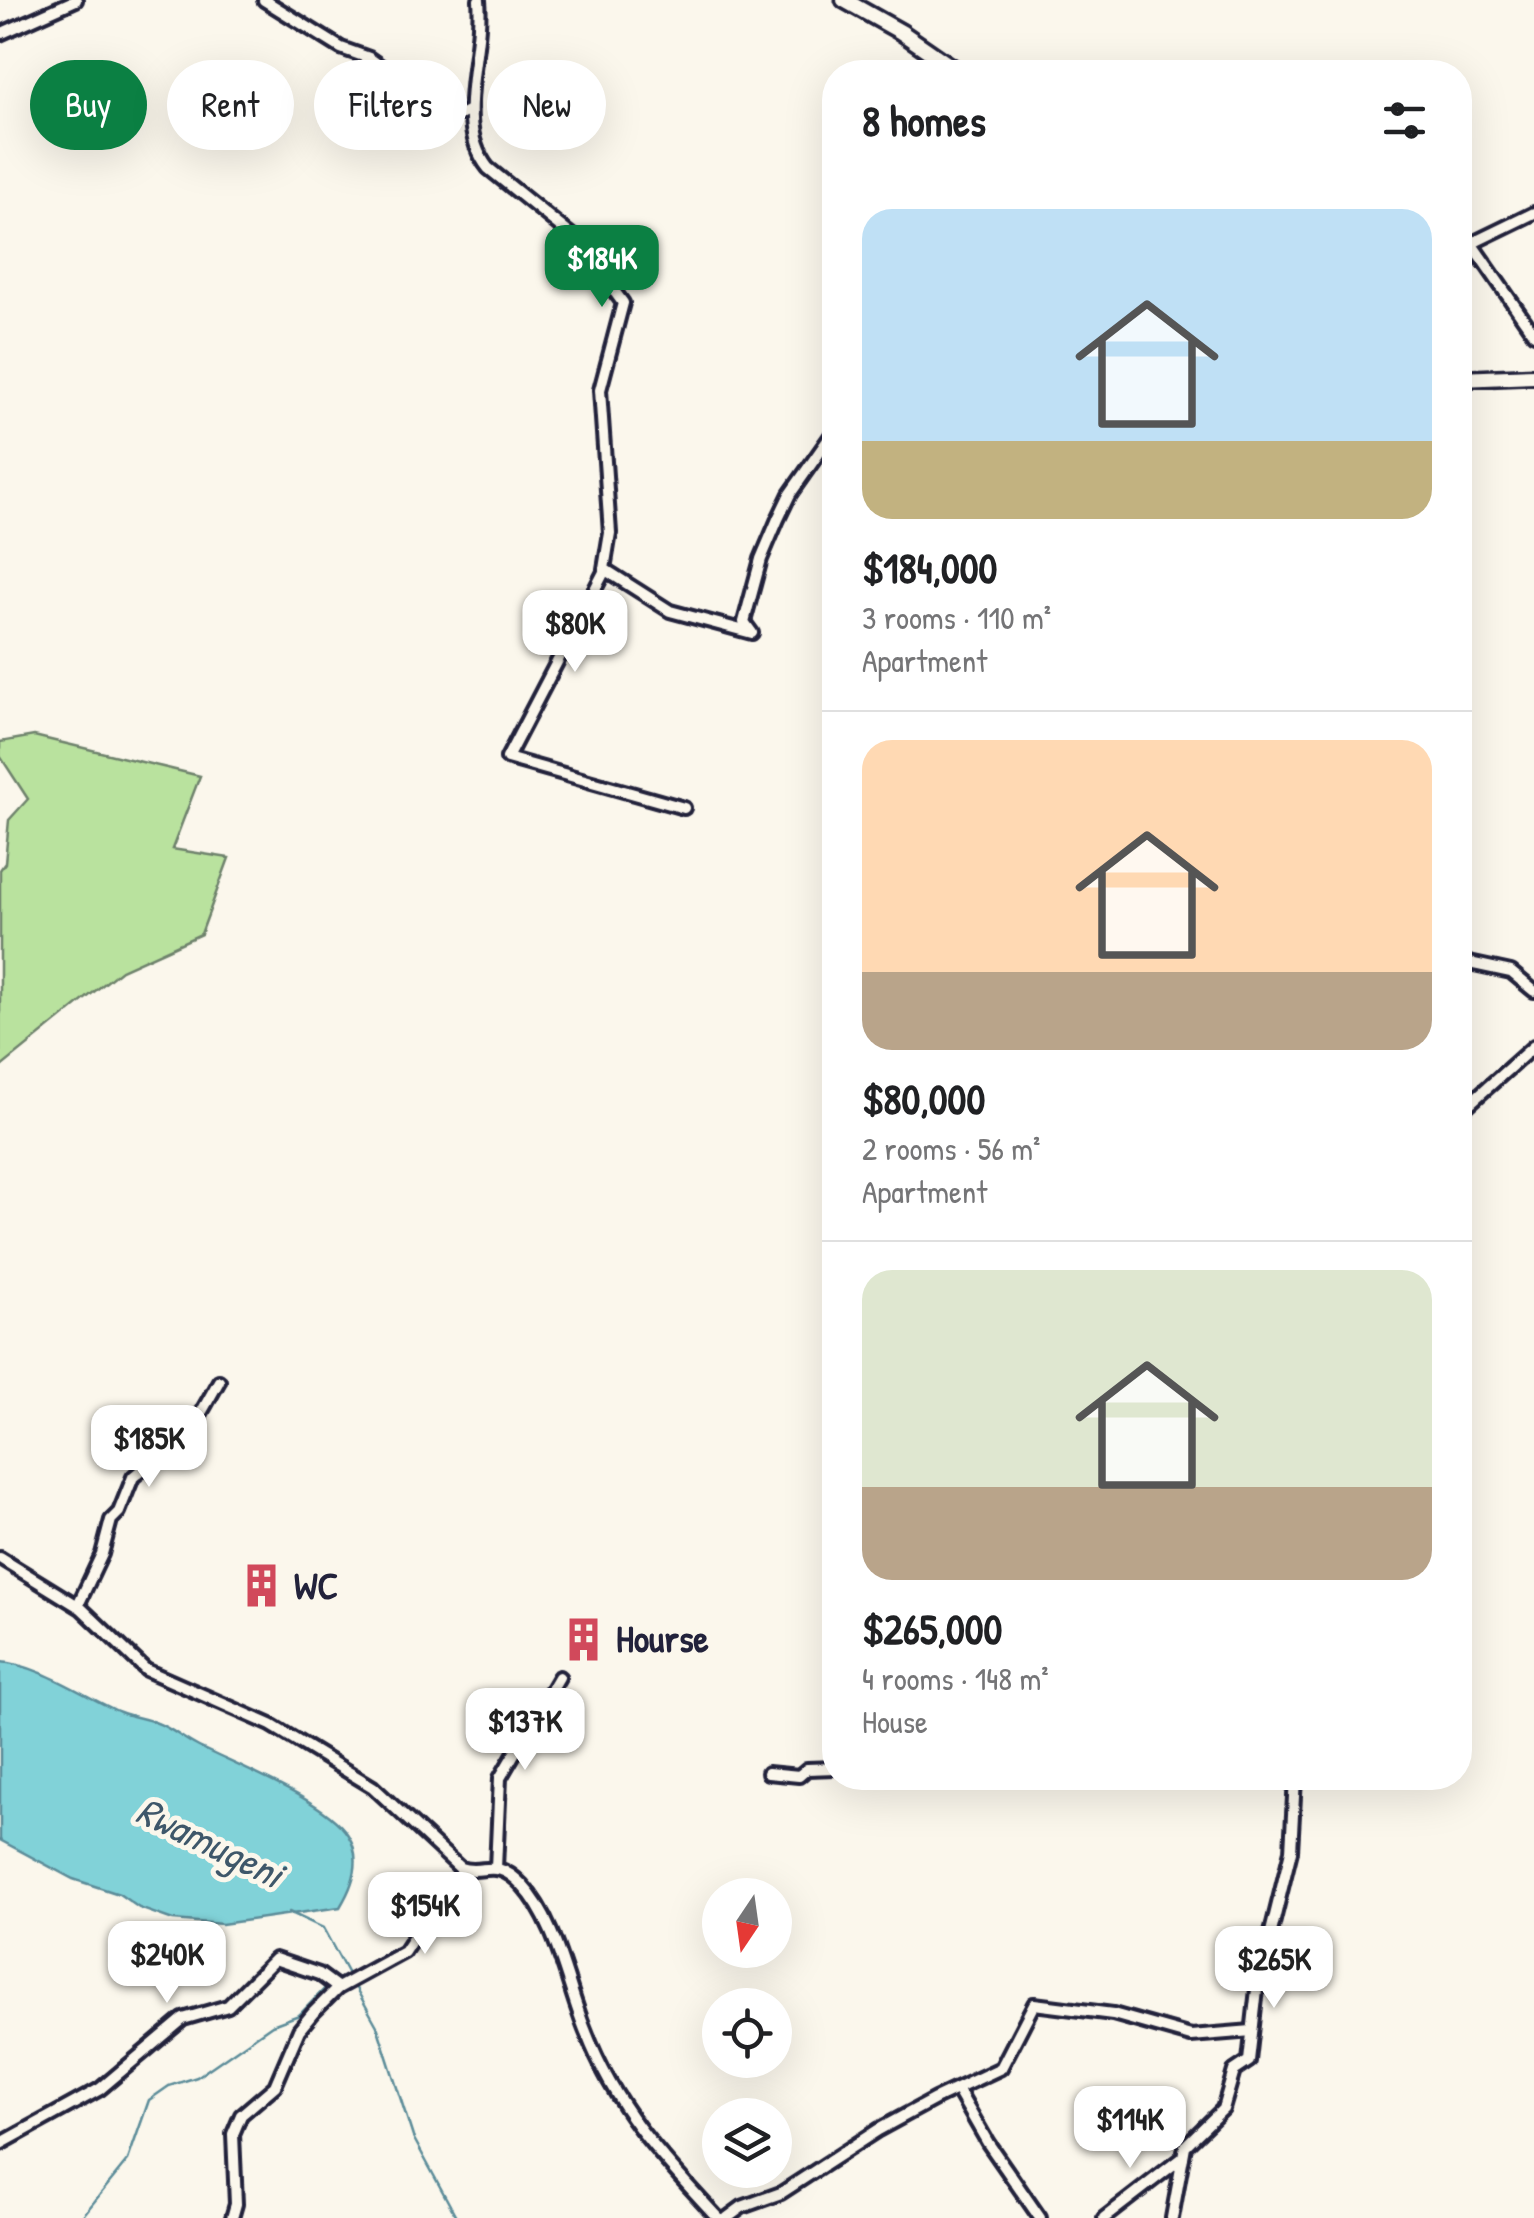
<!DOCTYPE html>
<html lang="en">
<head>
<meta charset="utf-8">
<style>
	body { margin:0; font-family:"Patrick Hand",sans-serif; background:#f6f6f6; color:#202124; height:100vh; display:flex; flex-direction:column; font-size:38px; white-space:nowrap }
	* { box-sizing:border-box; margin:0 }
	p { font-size:32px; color:#757577 }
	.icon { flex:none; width:55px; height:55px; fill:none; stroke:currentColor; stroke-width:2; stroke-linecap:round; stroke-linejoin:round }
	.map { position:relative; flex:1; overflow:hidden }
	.panel { position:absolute; left:822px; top:60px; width:650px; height:1730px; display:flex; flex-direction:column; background:#fff; border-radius:40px; box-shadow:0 10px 40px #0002 }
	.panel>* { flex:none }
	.hud { position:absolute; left:30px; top:60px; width:642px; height:90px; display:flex; gap:20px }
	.needle { width:65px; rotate:193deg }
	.controls { position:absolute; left:702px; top:1878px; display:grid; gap:20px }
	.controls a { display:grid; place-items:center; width:90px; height:90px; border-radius:50%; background:#fff; box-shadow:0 10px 40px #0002; font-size:50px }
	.price { position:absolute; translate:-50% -85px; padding:0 22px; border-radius:20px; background:#fff; color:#222; font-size:32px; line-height:65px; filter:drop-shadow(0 2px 5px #0008) }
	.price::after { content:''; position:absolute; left:50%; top:60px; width:30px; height:22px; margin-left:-15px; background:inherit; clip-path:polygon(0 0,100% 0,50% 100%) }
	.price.current { background:#0b8043; color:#fff }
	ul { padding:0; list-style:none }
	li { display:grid; align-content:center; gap:20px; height:530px; padding:0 40px }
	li+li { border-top:2px solid #e0e0e0 }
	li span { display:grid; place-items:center; height:310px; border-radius:30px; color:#555 }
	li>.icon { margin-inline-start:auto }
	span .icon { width:180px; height:180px; fill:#fffc; stroke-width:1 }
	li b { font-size:42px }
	h2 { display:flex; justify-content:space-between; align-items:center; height:120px; padding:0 40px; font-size:42px }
	.tag { padding:0 35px; border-radius:45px; background:#fff; box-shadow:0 10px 40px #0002; font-size:35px; line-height:90px }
	.tag.current { background:#0b8043; color:#fff }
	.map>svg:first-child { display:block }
	.green { fill:#b9e29e; stroke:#6e826c; stroke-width:2.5 }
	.water { fill:#81d2d8; stroke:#5b8c99; stroke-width:2.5 }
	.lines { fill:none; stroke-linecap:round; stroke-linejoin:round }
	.stream { stroke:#5b8c99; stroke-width:2.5 }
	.street-casing { stroke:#22223b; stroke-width:18 }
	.secondary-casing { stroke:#22223b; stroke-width:21 }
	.street { stroke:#fbf7ec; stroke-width:10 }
	.secondary { stroke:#fbf7ec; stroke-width:14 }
	.labels { text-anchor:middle; stroke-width:10; stroke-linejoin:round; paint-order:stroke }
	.poi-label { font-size:38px; font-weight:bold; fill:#22223b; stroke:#fbf7ec; text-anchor:start }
	.water-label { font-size:40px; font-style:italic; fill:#3e576a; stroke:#fbf7ec }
</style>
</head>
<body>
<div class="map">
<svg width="1534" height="2218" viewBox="0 0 1534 2218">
	<rect width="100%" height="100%" fill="#fbf7ec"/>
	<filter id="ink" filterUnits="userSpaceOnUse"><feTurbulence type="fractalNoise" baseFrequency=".01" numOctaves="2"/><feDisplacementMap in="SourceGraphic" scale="20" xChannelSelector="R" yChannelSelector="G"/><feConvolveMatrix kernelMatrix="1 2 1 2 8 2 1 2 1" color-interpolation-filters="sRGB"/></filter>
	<g filter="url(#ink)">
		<!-- green -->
		<path class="green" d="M34 736 200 776 172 849 229 858 201 934 121 970 0 1068V870L5 863 9 820 28 799 0 756V742Z"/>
		<!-- water -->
		<path class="water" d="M0 1662C38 1664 85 1697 120 1712 132 1717 145 1718 157 1723 171 1728 183 1739 197 1746 234 1765 326 1800 348 1835 363 1859 353 1886 340 1907L222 1924 173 1920 139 1908 119 1894 73 1879 0 1840Z"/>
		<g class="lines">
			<!-- stream -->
			<g class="stream">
				<path d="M289 1912 323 1928 349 1976"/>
				<path d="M333 1980 349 1976"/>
				<path d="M353 1983 377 2026 413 2137 457 2218"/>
				<path d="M81 2218 128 2160 149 2100 169 2086 197 2077 272 2025 299 2015 328 1985"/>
			</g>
			<defs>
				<g id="street">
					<path d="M264 0 341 48 369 58 433 103 462 114 470 110"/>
					<path d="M479 0C484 53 452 123 488 168L576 239 623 303 600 390 610 533 604 569 670 611 752 633 744 622 761 559 778 519 790 494 835 430"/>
					<path d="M0 34 76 0"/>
					<path d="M1471 243 1534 334"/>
					<path d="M1460 249 1534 213"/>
					<path d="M605 570 507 758 684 808"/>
					<path d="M1460 961 1511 972 1534 991"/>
					<path d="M1460 1112 1534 1046"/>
					<path d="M0 1558 81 1608 146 1670 271 1725 373 1787 460 1868C484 1876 495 1856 522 1885 557 1922 567 1986 586 2032 616 2110 663 2159 718 2218"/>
					<path d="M78 1605 102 1554 111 1520 119 1512 133 1477 192 1429 219 1381"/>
					<path d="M768 1773 799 1776 807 1769 835 1768"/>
					<path d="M496 1868 500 1778 559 1677"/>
					<path d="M957 2089 988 2143 1040 2218"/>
					<path d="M0 2144 100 2089 183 2019 228 2006 275 1959 319 1974 338 1988"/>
					<path d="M232 2218 236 2204 233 2134 241 2115 275 2086 299 2030 313 2013 338 1988 404 1952 436 1903 465 1870"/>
					<path d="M727 2218 742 2207 781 2193 878 2130 935 2099 1001 2068 1034 2004 1113 2014 1191 2036 1252 2031"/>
					<path d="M1104 2218 1183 2157"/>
					<path d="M1172 2218 1185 2146 1223 2109 1234 2071 1249 2061 1257 1989 1291 1851 1295 1778"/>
				</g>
				<g id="secondary">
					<path d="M844 0 901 32 959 72"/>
					<path d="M1460 379 1534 376"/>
				</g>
			</defs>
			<!-- street casing -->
			<use href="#street" class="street-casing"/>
			<!-- secondary casing -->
			<use href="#secondary" class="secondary-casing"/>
			<!-- street -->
			<use href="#street" class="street"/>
			<!-- secondary -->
			<use href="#secondary" class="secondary"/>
		</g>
	</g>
	<!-- icons -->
	<defs>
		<symbol id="building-bare" viewBox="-9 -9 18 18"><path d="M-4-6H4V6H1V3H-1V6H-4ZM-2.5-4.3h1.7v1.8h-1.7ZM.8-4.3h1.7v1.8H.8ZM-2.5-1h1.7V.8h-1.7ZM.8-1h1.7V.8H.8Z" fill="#d1495b" stroke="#fbf7ec" stroke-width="2.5" paint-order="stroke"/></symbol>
	</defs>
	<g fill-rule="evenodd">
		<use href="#building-bare" x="230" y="1554" width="63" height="63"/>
		<use href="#building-bare" x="552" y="1608" width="63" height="63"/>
	</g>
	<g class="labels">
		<!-- poi labels -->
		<g class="poi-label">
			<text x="294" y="1599">WC</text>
			<text x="616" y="1652">Hourse</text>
		</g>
		<!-- water labels -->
		<g class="water-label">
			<text transform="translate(210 1842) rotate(26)" y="14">Rwamugeni</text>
		</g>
	</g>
</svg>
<div class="controls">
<a><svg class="needle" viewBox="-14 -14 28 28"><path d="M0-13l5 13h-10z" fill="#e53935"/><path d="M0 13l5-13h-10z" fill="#757577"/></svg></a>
<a><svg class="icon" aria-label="locate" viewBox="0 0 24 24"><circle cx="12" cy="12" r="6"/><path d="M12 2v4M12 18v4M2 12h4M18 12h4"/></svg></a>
<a><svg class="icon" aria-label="layers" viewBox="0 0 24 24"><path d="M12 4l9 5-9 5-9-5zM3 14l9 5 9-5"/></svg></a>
</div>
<b class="price current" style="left:602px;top:310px">$184K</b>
<b class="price" style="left:575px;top:675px">$80K</b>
<b class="price" style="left:149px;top:1490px">$185K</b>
<b class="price" style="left:525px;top:1773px">$137K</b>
<b class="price" style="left:425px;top:1957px">$154K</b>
<b class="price" style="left:167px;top:2006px">$240K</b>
<b class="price" style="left:1274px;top:2011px">$265K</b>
<b class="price" style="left:1130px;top:2171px">$114K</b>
<div class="hud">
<a class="tag current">Buy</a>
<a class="tag">Rent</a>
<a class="tag">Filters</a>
<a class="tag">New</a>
</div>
<section class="panel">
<h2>8 homes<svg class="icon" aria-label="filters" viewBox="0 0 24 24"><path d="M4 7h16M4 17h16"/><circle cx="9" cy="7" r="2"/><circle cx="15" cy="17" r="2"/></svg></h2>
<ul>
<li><span style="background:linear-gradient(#bfe0f5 75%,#c2b280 0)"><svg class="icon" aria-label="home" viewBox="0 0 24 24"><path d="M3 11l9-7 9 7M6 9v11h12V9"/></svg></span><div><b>$184,000</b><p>3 rooms · 110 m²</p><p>Apartment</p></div></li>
<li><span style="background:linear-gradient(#ffd9b3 75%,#b9a48a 0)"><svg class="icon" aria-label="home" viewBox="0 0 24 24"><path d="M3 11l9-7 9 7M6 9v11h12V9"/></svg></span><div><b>$80,000</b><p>2 rooms · 56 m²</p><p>Apartment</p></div></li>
<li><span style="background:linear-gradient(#dfe7d0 70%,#b9a48a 0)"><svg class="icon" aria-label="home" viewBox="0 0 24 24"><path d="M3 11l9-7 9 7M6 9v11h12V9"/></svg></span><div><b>$265,000</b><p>4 rooms · 148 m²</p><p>House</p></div></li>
</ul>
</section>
</div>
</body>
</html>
